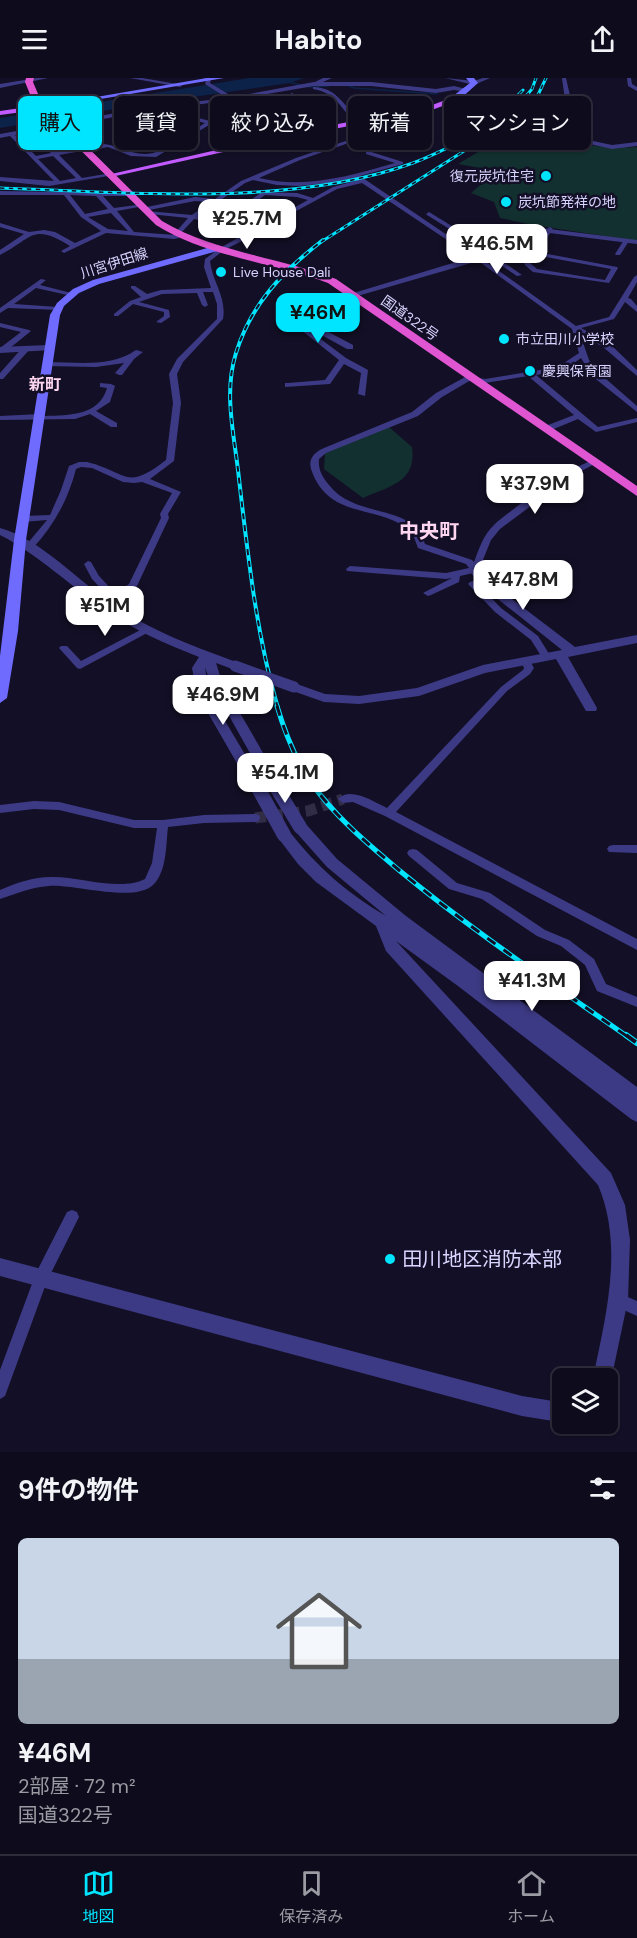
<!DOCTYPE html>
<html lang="ja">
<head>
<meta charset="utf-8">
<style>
	body { margin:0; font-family:"DM Sans","Noto Sans JP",sans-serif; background:#1c1929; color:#f1f3f6; height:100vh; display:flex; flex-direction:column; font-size:22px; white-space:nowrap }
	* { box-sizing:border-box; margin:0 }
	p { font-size:20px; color:#9b9ba3 }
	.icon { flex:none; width:33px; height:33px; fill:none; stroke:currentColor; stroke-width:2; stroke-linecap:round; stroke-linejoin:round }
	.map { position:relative; height:1374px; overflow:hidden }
	.panel { display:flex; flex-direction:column; background:#0e0b1c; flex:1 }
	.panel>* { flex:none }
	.top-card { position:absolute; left:18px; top:18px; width:602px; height:54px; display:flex; gap:12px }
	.fabs { position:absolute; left:552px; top:1290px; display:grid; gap:12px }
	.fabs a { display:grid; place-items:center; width:66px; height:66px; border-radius:9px; background:#0e0b1c; box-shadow:0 2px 4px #0004,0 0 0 2px #2e2b3b; font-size:30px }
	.price { position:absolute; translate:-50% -51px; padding:0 14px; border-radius:12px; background:#fff; color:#222; font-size:20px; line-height:39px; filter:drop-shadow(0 2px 3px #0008) }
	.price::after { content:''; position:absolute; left:50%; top:36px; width:18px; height:14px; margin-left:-9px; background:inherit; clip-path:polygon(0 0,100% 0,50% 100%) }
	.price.active { background:#00e5ff; color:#111 }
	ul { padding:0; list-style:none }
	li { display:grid; align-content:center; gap:12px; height:318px; padding:0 18px }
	li span { display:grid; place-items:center; height:186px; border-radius:9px; color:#555 }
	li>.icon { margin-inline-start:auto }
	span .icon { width:108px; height:108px; fill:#fffc; stroke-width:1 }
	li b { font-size:26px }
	h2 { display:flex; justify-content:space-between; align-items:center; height:72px; padding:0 18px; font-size:26px }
	.chip { padding:0 21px; border-radius:9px; background:#0e0b1c; box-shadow:0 2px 4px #0004,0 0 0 2px #2e2b3b; font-size:21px; line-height:54px }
	.chip.active { background:#00e5ff; color:#111 }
	header { display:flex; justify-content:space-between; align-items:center; height:78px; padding:0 18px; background:#0e0b1c; font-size:27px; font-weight:700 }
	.menu { display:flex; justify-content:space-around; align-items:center; height:84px; border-top:2px solid #2e2b3b; background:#0e0b1c; font-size:16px; color:#9b9ba3 }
	.menu a { display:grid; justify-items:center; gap:3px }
	.menu .active { color:#00e5ff }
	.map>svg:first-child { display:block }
	.green { fill:#12302f }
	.water { fill:#0c2248 }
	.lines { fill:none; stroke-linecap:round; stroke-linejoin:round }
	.stream { stroke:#0c2248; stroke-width:1.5 }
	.minor-tunnel { stroke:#312d47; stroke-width:11; stroke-dasharray:11 6; stroke-linecap:butt }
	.minor { fill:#3d3a85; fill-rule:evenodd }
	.tertiary { fill:#3d3a85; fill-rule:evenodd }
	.secondary { fill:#6f6bff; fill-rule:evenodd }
	.primary { fill:#c25bff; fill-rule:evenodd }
	.trunk { fill:#e055d1; fill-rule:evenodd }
	.rail-far3-casing { stroke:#00e5ff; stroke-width:3 }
	.rail-far2-casing { stroke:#00e5ff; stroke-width:4 }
	.rail-far1-casing { stroke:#00e5ff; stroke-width:5 }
	.rail-casing { stroke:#00e5ff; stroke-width:6 }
	.rail-far3 { stroke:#130f26; stroke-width:1.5; stroke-dasharray:4.5; stroke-linecap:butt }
	.rail-far2 { stroke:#130f26; stroke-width:2; stroke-dasharray:6; stroke-linecap:butt }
	.rail-far1 { stroke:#130f26; stroke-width:3; stroke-dasharray:10; stroke-linecap:butt }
	.rail { stroke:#130f26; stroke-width:4; stroke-dasharray:12; stroke-linecap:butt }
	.tertiary-bridge-far1 { stroke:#3d3a85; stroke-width:11 }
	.tertiary-bridge { stroke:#3d3a85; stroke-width:14 }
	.poi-dot { fill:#00e5ff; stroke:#130f26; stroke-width:2 }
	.labels { text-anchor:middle; stroke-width:5; stroke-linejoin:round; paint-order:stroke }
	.far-poi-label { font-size:14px; fill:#d9d4ff; stroke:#130f26; text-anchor:start }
	.far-street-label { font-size:14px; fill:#d9d4ff; stroke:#130f26 }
	.far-quarter-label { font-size:16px; font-weight:bold; fill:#ffd6f0; stroke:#130f26 }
	.quarter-label { font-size:20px; font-weight:bold; fill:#ffd6f0; stroke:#130f26 }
	.near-poi-label { font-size:20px; fill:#d9d4ff; stroke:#130f26; text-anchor:start }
</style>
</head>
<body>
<header><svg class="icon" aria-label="menu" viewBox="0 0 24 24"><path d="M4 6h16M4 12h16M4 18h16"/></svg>Habito<svg class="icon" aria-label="share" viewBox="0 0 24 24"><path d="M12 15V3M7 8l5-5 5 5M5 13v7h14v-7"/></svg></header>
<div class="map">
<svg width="637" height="1374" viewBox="0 0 637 1374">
	<rect width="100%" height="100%" fill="#130f26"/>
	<!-- green -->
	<g class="green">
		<path d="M538 44 551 46 547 55C561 67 618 71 637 69V163L533 147 500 140 494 124 471 115 494 95 490 94 491 92 458 86 493 65Z"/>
		<path d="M389 349 412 369C417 404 390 408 363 420L324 391 325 375Z"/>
	</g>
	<!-- water -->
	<path class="water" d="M249 0H304L290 5 145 26 0 50V40Z"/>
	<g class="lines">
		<!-- stream -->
		<g class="stream">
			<path d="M288 4 310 9 329 8"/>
			<path d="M347 7 354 10 437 16"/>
		</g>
		<!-- minor-tunnel -->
		<path class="minor-tunnel" d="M255 740 308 733 343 721"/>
		<!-- minor -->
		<g class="minor">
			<path d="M37 0H48L0 10V6Z"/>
			<path d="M130 0H142L183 7 180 9Z"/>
			<path d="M203 0 211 1 210 5 233 19 314 4H371L436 11 454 8 470 12 467 14 454 12 436 15 371 8H314L237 21 244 26 269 22 293 15V17L280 21 294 33 314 32V34L297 36 315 52V54H311L276 23 248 28 252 29V31L293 56 291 59 248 33 209 45V43L244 30 232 22 149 33 34 53 56 74 87 70V72L59 77 82 100 111 95 114 97 49 108 0 103V99L54 103 10 58 0 60V56L149 29 227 20 205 6 206 3ZM29 54 51 75 36 78 15 57ZM53 78 76 100 60 103 38 81Z"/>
			<path d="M445 0 474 3 483 0H490L474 7Z"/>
			<path d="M562 0H566L571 22 555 55 612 67 637 64V68L612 71 550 57V51L565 22Z"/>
			<path d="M627 0H631L632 6 637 9V13L628 8Z"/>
			<path d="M313 9C337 9 345 29 360 44V46H356C341 31 337 15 313 11Z"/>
			<path d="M427 30 434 32 398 50 389 52 403 58V60L383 54 374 56 300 82 259 100C305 111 350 98 395 85L366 76V74L368 73 403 84V86L360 98 481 180 576 248 609 239 634 199 637 197V204L628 220 631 221 637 228V234L625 224 614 241 581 250 609 265 637 292V298L603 269 580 256 589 282 598 294 637 328V334L592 298 581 280 563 293 536 297 598 349 637 340V344L596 354 578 341 549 353H543V349L574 337 528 298 485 305 471 302 442 319 418 338 326 375 319 381C318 391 322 399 329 407 356 442 413 424 425 466L472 482 474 484C479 471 483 457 494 447 509 433 580 381 597 382L598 384 567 401 500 451 491 462 478 494 460 498 459 504 431 517 428 518 423 515 452 500 446 501 347 493 346 491 350 488 446 495 469 490 466 486 418 470C415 463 414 455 407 450 374 427 327 440 311 391 308 380 315 374 324 370L412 334 436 315 467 298 485 301 558 289 579 275 572 251 477 182 362 105 337 111 263 151 262 153 224 172 210 183C212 203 227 220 223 241L183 284 177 296 181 325 174 383 150 401 181 414 168 436 169 440 136 510 108 527H102L100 525 109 519 92 501 84 486 88 483 91 484 99 498 115 515 129 506 161 440 160 436 172 415 142 404 134 405 123 404 92 390 81 389 76 391C68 422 54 447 33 470H27V466L47 442 23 444 19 441 23 438 50 437 61 412 69 388 79 384H87C128 394 125 414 166 382L173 325 169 296 177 281 217 241V226L213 214H203L208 227 205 229 202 227 197 215 162 216 139 224 169 232 170 239 161 245 156 244 164 238V234L133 226 118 238H114V236L130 223 141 219 131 210V208H135L147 216 161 212 211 210 204 189 205 181 220 170 252 152 194 141 180 156 183 157V159L174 161 106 155 64 175 61 173 70 168C32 144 32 161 0 177V172L24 156 0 149V145L29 154 44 152 55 154 75 165 101 153 81 139 64 117H0V113L132 115V117L130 118H103L114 130 144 126V128L117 133 134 154 175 157V155L188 140 149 136 147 135V133L192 137 210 124 195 123 149 132 146 130 147 129 195 119 215 121 241 103 296 80 378 52 361 45V43L384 50 394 48 427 32ZM354 100 358 102 333 109 313 120 297 115 262 114 222 143 198 138 245 105 253 102 277 107 299 108 328 105ZM70 117 96 118 108 131 85 136ZM265 117 297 119 308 122 257 150 228 144ZM111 135 128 153 108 151 88 139Z"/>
			<path d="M429 134 494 174 495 175 493 177 522 197 517 198 487 178 486 177 488 175 427 137 426 136Z"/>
			<path d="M550 149 553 151 537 174 617 189 618 190 609 205 533 194 525 187 524 184 548 150ZM535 177 611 191 605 202 537 191 530 185Z"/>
			<path d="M624 162 629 163 620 177H616L615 176Z"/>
			<path d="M41 201 46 202 40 207 75 216 72 218 36 210 14 226 58 229 60 230V232L8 230 0 235V230Z"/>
			<path d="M353 219 358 220 304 241 353 267V271H347L298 244 346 280 368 292 365 318 358 316 361 295 344 286 330 306 285 309V305H288L325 302 339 282 291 244V242Z"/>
			<path d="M0 245 29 252 31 253 5 274H0V270L21 254 0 249Z"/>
			<path d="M23 269 30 271 3 301H0V295Z"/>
			<path d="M136 272 143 274 134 281 122 297H119L115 295 124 285 96 289 47 288 43 286 47 284C76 284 111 290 136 272Z"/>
			<path d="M100 305 111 306 115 308 110 324 96 333 117 345V349H111L90 336 75 341 0 342V338L41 336 45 338C69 337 99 338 107 310L100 309Z"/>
			<path d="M473 503 476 504 501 530 538 558 551 579 549 581H543L531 562 495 534 470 508 468 506 470 504Z"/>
			<path d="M146 549 149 550 151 552 149 554 80 591 77 590 59 570 61 568H67L81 583Z"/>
			<path d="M526 580 529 581 534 590 530 596 507 613 396 734 637 861V872L385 738 353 724 343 725 338 721C350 708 374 724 387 730L501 609 523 592 524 590 521 583Z"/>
			<path d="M34 723 59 724 134 742H163L204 737 255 736 259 737 260 740 259 743 255 744 204 745 168 749C166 766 167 794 153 807 134 825 74 806 49 808 31 809 16 816 0 821V812C16 805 33 799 51 799 78 798 120 814 145 801L152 785 157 750H134L59 732 34 731 0 735V727Z"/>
			<path d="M613 767H637V775L609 774 607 771 609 768Z"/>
			<path d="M413 771 417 772 457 805 490 815 545 852 569 862 594 881 606 906 637 919V929L597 913 585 887 561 868 537 858 482 821 449 811 409 778 407 775 409 772Z"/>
			<path d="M72 1132 77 1134 79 1139 47 1203 5 1318 0 1321V1292L36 1195 67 1134Z"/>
			<path d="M618 1215 637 1223V1238L613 1227 611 1222 613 1217Z"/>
		</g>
		<!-- tertiary -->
		<g class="tertiary">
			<path d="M323 0H332L316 7 311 6Z"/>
			<path d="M143 31H163L214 44 156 79 131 78 108 69 85 73 81 71C109 55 126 81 153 75 165 72 193 52 205 45L163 35 141 34Z"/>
			<path d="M525 148 637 162V166L526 152 518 156 492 179 354 219 347 217 486 175 512 152Z"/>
			<path d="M48 267 53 270 51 272 0 275V269Z"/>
			<path d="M0 450C41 461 79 504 114 527 153 554 196 569 239 585L241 588 239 591 235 592 216 585 222 604 280 704 278 707H268L210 604 205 589 209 616 265 710 258 715 253 713 197 616 192 590 199 579C166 566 134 552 105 532 69 507 39 477 0 457Z"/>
			<path d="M475 489 479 490 487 502 575 569 637 557V565L568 579 597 630 596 633H586L556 581 485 595 419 618 359 626 324 624 290 612 288 609 290 606 294 605 325 616 359 618 417 610 483 587 562 572 479 506 469 492Z"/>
			<path d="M300 744 305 745 337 781 406 838 637 1009V1044L631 1041 458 908 396 863 611 1095 625 1127 630 1162 628 1222 610 1307 608 1308V1300H593C606 1237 624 1168 598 1107L386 873 376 848 316 804 298 786 279 761 277 757 279 753H289C316 788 348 816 386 838L327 789 295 753 293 749 295 745Z"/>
			<path d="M0 1180 522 1318 553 1323 562 1322V1342L553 1343 522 1338 0 1198Z"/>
		</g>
		<!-- secondary -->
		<g class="secondary">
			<path d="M207 0H224L42 31 38 29Z"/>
			<path d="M466 0H474L478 5 459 22H453V18L470 5Z"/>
			<path d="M218 167 223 170 221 172 99 206 79 215 64 228 60 237 26 462 18 553 7 620 0 625V578L14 462 50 237 57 225 73 211 93 202Z"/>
		</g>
		<!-- primary -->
		<g class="primary">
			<path d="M456 18 459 22 429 33 291 59 111 99 107 97 291 55 427 29Z"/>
			<path d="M42 27 45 31 0 37V33Z"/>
		</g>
		<!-- trunk -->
		<path class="trunk" d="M26 0H34L33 4 41 23 162 143C214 174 279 179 336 201L637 408V418L328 205C272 184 207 179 156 147L34 26 25 4Z"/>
		<defs>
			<g id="rail-far3">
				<path d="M520 25 532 11 536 0"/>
				<path d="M455 65 499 36 523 12"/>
				<path d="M0 110C130 114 289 130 413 85 430 79 446 70 463 63"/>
				<path d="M321 164 519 38 536 21 546 0"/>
			</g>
			<path id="rail-far2" d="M278 630C256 556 248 477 239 401 235 360 223 316 236 275 251 226 283 193 323 162"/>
			<path id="rail-far1" d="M277 628C285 655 295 680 310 703 334 738 368 766 400 793 473 853 551 905 628 959"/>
			<path id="rail" d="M626 957 637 965"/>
		</defs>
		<!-- rail-far3 casing -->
		<use href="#rail-far3" class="rail-far3-casing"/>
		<!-- rail-far2 casing -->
		<use href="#rail-far2" class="rail-far2-casing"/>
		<!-- rail-far1 casing -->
		<use href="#rail-far1" class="rail-far1-casing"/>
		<!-- rail casing -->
		<use href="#rail" class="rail-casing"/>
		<!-- rail-far3 -->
		<use href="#rail-far3" class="rail-far3"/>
		<!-- rail-far2 -->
		<use href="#rail-far2" class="rail-far2"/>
		<!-- rail-far1 -->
		<use href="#rail-far1" class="rail-far1"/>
		<!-- rail -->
		<use href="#rail" class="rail"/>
		<!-- tertiary-bridge-far1 -->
		<path class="tertiary-bridge-far1" d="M235 588 294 609"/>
		<!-- tertiary-bridge -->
		<g class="tertiary-bridge">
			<path d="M273 704 300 749"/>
			<path d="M258 710 284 757"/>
		</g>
	</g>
	<!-- markers -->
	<g class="poi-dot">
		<circle cx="546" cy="98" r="6"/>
		<circle cx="506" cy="124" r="6"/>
		<circle cx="221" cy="194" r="6"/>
		<circle cx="504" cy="261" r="6"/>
		<circle cx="530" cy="293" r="6"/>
		<circle cx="390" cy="1181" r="6"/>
	</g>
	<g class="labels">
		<!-- far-poi labels -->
		<g class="far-poi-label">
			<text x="534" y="103" text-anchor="end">復元炭坑住宅</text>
			<text x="518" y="129">炭坑節発祥の地</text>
			<text x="233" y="199">Live House Dali</text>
			<text x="516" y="266">市立田川小学校</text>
			<text x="542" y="298">慶興保育園</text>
		</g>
		<!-- far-street labels -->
		<g class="far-street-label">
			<text transform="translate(114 185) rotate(-18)" y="5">川宮伊田線</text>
			<text transform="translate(410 240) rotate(35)" y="5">国道322号</text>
		</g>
		<!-- far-quarter labels -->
		<g class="far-quarter-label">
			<text x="45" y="312">新町</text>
		</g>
		<!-- quarter labels -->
		<g class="quarter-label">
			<text x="429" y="460">中央町</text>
		</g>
		<!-- near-poi labels -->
		<g class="near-poi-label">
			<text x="402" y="1188">田川地区消防本部</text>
		</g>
	</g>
</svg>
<div class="fabs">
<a><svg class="icon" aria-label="layers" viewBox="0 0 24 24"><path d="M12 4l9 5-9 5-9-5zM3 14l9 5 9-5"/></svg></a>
</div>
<b class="price" style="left:247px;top:172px">¥25.7M</b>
<b class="price" style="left:497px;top:197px">¥46.5M</b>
<b class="price active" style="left:318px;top:266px">¥46M</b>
<b class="price" style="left:535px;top:437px">¥37.9M</b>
<b class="price" style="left:523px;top:533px">¥47.8M</b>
<b class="price" style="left:105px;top:559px">¥51M</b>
<b class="price" style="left:223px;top:648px">¥46.9M</b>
<b class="price" style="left:285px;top:726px">¥54.1M</b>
<b class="price" style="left:532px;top:934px">¥41.3M</b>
<div class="top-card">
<a class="chip active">購入</a>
<a class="chip">賃貸</a>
<a class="chip">絞り込み</a>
<a class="chip">新着</a>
<a class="chip">マンション</a>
</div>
</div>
<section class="panel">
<h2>9件の物件<svg class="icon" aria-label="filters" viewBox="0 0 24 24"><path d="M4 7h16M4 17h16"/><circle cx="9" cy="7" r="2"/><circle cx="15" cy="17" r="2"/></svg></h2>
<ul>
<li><span style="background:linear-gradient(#c9d6e8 65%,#9aa5b1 0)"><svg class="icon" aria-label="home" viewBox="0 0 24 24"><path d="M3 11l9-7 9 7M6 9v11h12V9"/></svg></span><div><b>¥46M</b><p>2部屋 · 72 m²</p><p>国道322号</p></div></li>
</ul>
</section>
<nav class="menu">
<a class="active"><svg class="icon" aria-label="map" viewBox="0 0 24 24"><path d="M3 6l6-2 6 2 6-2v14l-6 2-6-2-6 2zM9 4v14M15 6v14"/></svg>地図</a>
<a><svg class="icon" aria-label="saved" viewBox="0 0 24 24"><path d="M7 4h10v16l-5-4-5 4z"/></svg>保存済み</a>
<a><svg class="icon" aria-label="home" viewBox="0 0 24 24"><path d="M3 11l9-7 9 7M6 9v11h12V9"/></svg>ホーム</a>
</nav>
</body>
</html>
